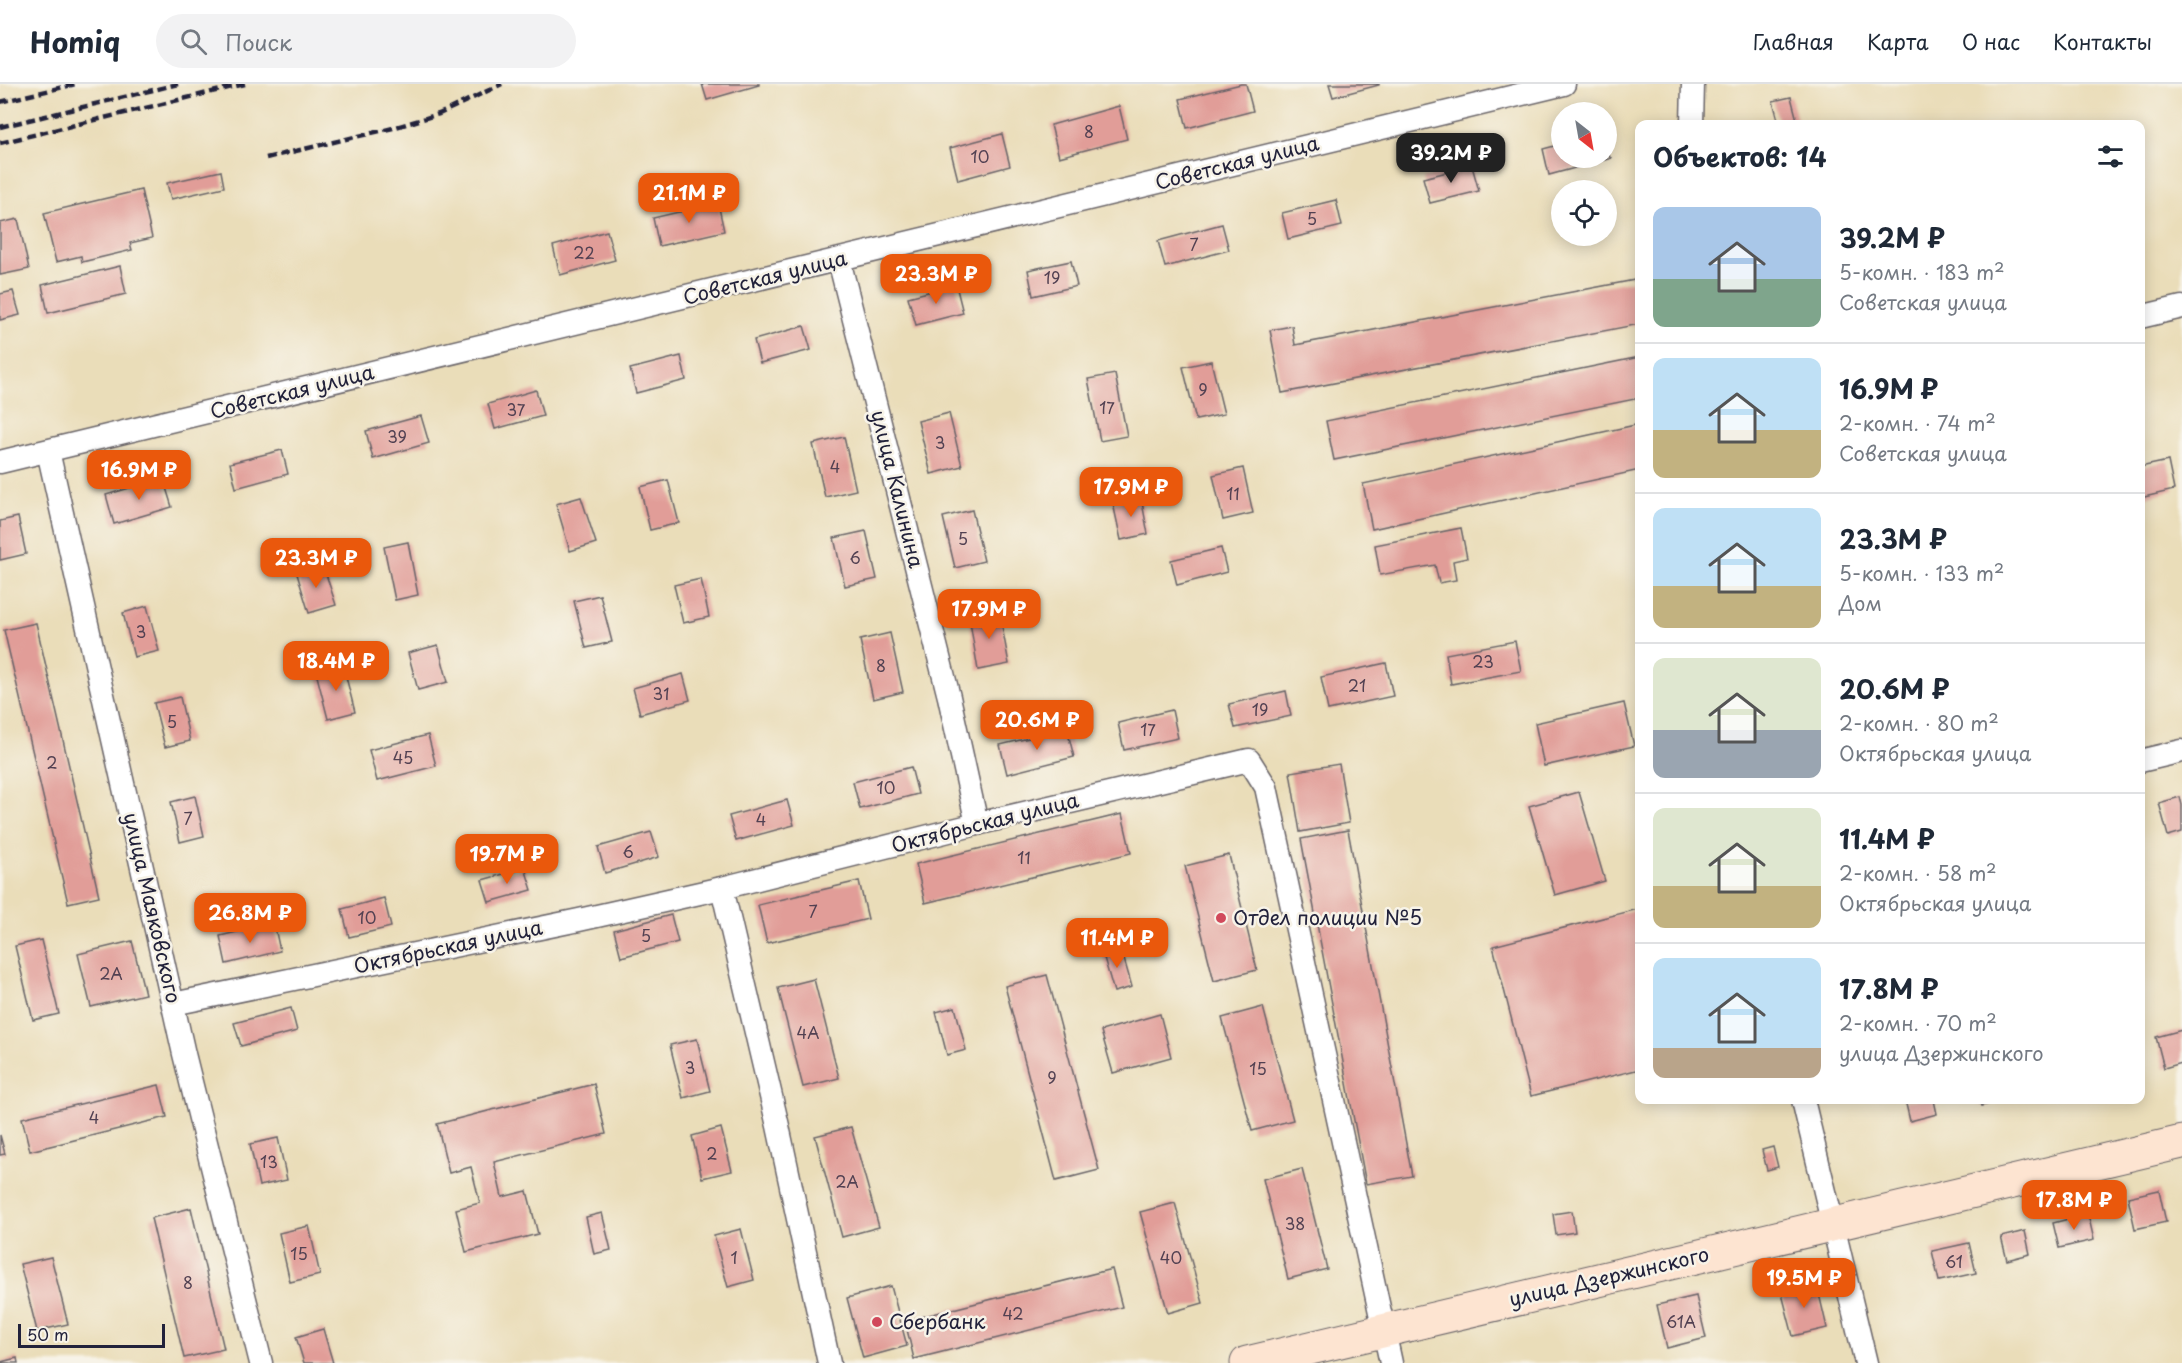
<!DOCTYPE html>
<html lang="ru">
<head>
<meta charset="utf-8">
<style>
	body { margin:0; font-family:"Playpen Sans",sans-serif; background:#f2f2f3; color:#1f2937; height:100vh; display:flex; flex-direction:column; font-size:22px; white-space:nowrap }
	* { box-sizing:border-box; margin:0 }
	p { font-size:20px; color:#747a83 }
	.icon { flex:none; width:33px; height:33px; fill:none; stroke:currentColor; stroke-width:2; stroke-linecap:round; stroke-linejoin:round }
	.map { position:relative; flex:1; overflow:hidden }
	.panel { position:absolute; left:1635px; top:36px; width:510px; height:984px; display:flex; flex-direction:column; background:#fff; border-radius:12px; box-shadow:0 3px 15px #0003 }
	.panel>* { flex:none }
	.needle { width:39px; rotate:149deg }
	.controls { position:absolute; left:1551px; top:18px; display:grid; gap:12px }
	.controls a { display:grid; place-items:center; width:66px; height:66px; border-radius:50%; background:#fff; box-shadow:0 3px 15px #0003; font-size:30px }
	.scale { position:absolute; left:18px; bottom:15px; width:147px; box-sizing:border-box; padding-left:6px; border:3px solid #22223b; border-top:0; font-size:16px; line-height:21px; white-space:nowrap; color:#22223b; -webkit-text-stroke:4px #f7f3e8; paint-order:stroke }
	.price { position:absolute; translate:-50% -51px; padding:0 14px; border-radius:12px; background:#ea580c; color:#fff; font-size:20px; line-height:39px; filter:drop-shadow(0 2px 3px #0008) }
	.price::after { content:''; position:absolute; left:50%; top:36px; width:18px; height:14px; margin-left:-9px; background:inherit; clip-path:polygon(0 0,100% 0,50% 100%) }
	.price.on { background:#222; color:#fff }
	ul { padding:0; list-style:none }
	li { display:flex; align-items:center; gap:18px; height:150px; padding:0 18px }
	li+li { border-top:2px solid #e0e1e3 }
	li span { display:grid; place-items:center; flex:none; width:168px; height:120px; border-radius:12px; color:#555 }
	li>.icon { margin-inline-start:auto }
	span .icon { width:72px; height:72px; fill:#fffc; stroke-width:1 }
	li b { font-size:26px }
	h2 { display:flex; justify-content:space-between; align-items:center; height:72px; padding:0 18px; font-size:26px }
	header { display:flex; align-items:center; gap:36px; box-sizing:border-box; height:84px; padding:0 30px; background:#fff; border-bottom:2px solid #e0e1e3 }
	header strong { font-size:28px }
	nav { display:flex; gap:33px; margin-inline-start:auto; font-size:21px }
	.search { width:420px; height:54px; background:#f2f2f3; display:flex; align-items:center; gap:15px; box-sizing:border-box; padding:0 21px; border-radius:33px; color:#747a83; font-size:22px }
	.map>svg:first-child { display:block }
	.building { fill:#e19d98 }
	.lines { fill:none; stroke-linecap:round; stroke-linejoin:round }
	.street-casing { stroke:#686367; stroke-width:25 }
	.secondary-casing { stroke:#686367; stroke-width:35 }
	.street { stroke:#fff; stroke-width:22 }
	.secondary { stroke:#fde4d1; stroke-width:33 }
	.rail { stroke:#22223b; stroke-width:4.5; stroke-dasharray:9 4.5; stroke-linecap:butt }
	.poi-dot { fill:#d1495b; stroke:#f7f3e8; stroke-width:2 }
	.labels { text-anchor:middle; stroke-width:5; stroke-linejoin:round; paint-order:stroke }
	.number-label { font-size:16px; fill:#524152 }
	.street-label { font-size:20px; fill:#22223b; stroke:#f7f3e8 }
	.poi-label { font-size:20px; fill:#22223b; stroke:#f7f3e8; text-anchor:start }
</style>
</head>
<body>
<header>
<strong>Homiq</strong>
<div class="search"><svg class="icon" aria-label="search" viewBox="0 0 24 24"><circle cx="10" cy="10" r="6"/><path d="M15 15l6 6"/></svg>Поиск</div>
<nav><a>Главная</a><a>Карта</a><a>О нас</a><a>Контакты</a></nav>
</header>
<div class="map">
<svg width="2182" height="1279" viewBox="0 0 2182 1279">
	<rect width="100%" height="100%" fill="#f7f3e8"/>
	<filter id="ink" filterUnits="userSpaceOnUse"><feTurbulence type="fractalNoise" baseFrequency=".0167" numOctaves="2"/><feDisplacementMap in="SourceGraphic" scale="12" xChannelSelector="R" yChannelSelector="G"/><feConvolveMatrix kernelMatrix="1 2 1 2 8 2 1 2 1" color-interpolation-filters="sRGB"/></filter>
	<filter id="wash" filterUnits="userSpaceOnUse"><feTurbulence type="fractalNoise" baseFrequency=".008" numOctaves="4" result="noise"/><feDisplacementMap in="SourceGraphic" scale="24" xChannelSelector="R" yChannelSelector="G"/><feGaussianBlur stdDeviation="1.35" result="paint"/><feColorMatrix in="noise" values="0 0 0 0 0 0 0 0 0 0 0 0 0 0 0 0 0 1.4 0 .05"/><feComposite in="paint" operator="in"/></filter>
	<g filter="url(#wash)">
		<rect width="100%" height="100%" fill="#eaddb9"/>
		<g id="blocks">
			<!-- building -->
			<g class="building">
				<path d="M702 0H759V1L707 16Z"/>
				<path d="M1241 0H1246L1253 27 1187 44 1180 15Z"/>
				<path d="M1329 0H1379V1L1333 13Z"/>
				<path d="M1791 13 1798 40H1779L1773 17Z"/>
				<path d="M1119 22 1127 55 1059 73 1051 41Z"/>
				<path d="M1002 50 1010 82 958 96 950 64Z"/>
				<path d="M1562 60V74H1606L1607 63 1610 74H1612L1549 91 1543 65Z"/>
				<path d="M1472 82 1479 107 1430 119 1423 94Z"/>
				<path d="M221 87 224 103 171 115 167 99Z"/>
				<path d="M141 106 152 154 130 159 132 166 82 178 81 172 56 178 44 129Z"/>
				<path d="M1336 116 1342 142 1288 155 1282 129Z"/>
				<path d="M718 119 724 147 659 162 653 134Z"/>
				<path d="M18 135 29 185 0 191V139Z"/>
				<path d="M1222 140 1229 166 1165 183 1158 157Z"/>
				<path d="M607 147 615 176 560 191 553 162Z"/>
				<path d="M1071 177 1077 202 1033 212 1028 186Z"/>
				<path d="M120 182 126 210 48 229 42 201Z"/>
				<path d="M1640 195V240L1282 309 1270 246 1292 242 1295 261Z"/>
				<path d="M956 201 963 229 916 241 908 213Z"/>
				<path d="M13 207 20 231 0 236V210Z"/>
				<path d="M804 242 811 266 760 279 754 256Z"/>
				<path d="M681 272 686 296 636 309 630 285Z"/>
				<path d="M1640 273V314L1334 376 1326 337Z"/>
				<path d="M1211 277 1224 330 1196 336 1183 283Z"/>
				<path d="M1115 290 1127 352 1100 357 1088 295Z"/>
				<path d="M536 306 543 332 495 345 488 320Z"/>
				<path d="M949 329 962 382 931 390 918 337Z"/>
				<path d="M421 332 429 359 373 375 366 347Z"/>
				<path d="M1640 340V368L1637 369 1640 386 1372 445 1363 400Z"/>
				<path d="M844 353 856 406 825 413 813 360Z"/>
				<path d="M282 366 288 390 236 404 230 379Z"/>
				<path d="M2168 377 2174 406 2140 414V383Z"/>
				<path d="M1243 384 1253 429 1223 436 1213 391Z"/>
				<path d="M163 394 172 423 114 440 106 411Z"/>
				<path d="M668 396 679 439 650 446 640 403Z"/>
				<path d="M581 413 596 459 570 467 556 420Z"/>
				<path d="M1141 413 1148 450 1121 456 1113 419Z"/>
				<path d="M972 426 984 477 955 484 943 433Z"/>
				<path d="M18 433 26 470 0 476V437Z"/>
				<path d="M1461 444 1467 474 1453 477 1456 496 1439 499 1435 481 1380 491 1375 461Z"/>
				<path d="M866 447 877 495 845 502 834 454Z"/>
				<path d="M408 458 418 511 395 516 384 463Z"/>
				<path d="M1221 464 1227 488 1177 501 1171 476Z"/>
				<path d="M323 481 336 521 309 529 297 490Z"/>
				<path d="M701 495 709 533 683 539 674 501Z"/>
				<path d="M600 511 612 558 586 564 574 517Z"/>
				<path d="M147 522 159 567 134 573 123 529Z"/>
				<path d="M999 526 1009 580 978 586 969 532Z"/>
				<path d="M36 539 99 812 68 819 4 546Z"/>
				<path d="M890 549 903 608 873 615 860 556Z"/>
				<path d="M1515 557 1521 587 1451 600 1446 570Z"/>
				<path d="M438 561 448 598 418 606 408 569Z"/>
				<path d="M1386 579 1393 612 1328 626 1321 593Z"/>
				<path d="M343 581 355 628 328 635 316 588Z"/>
				<path d="M683 590 690 616 640 630 633 604Z"/>
				<path d="M1286 607 1291 632 1235 644 1229 620Z"/>
				<path d="M180 613 190 657 165 663 154 619Z"/>
				<path d="M1624 619 1634 662 1544 682 1535 639Z"/>
				<path d="M1172 626 1178 654 1124 666 1118 639Z"/>
				<path d="M1067 645 1074 673 1007 690 1000 661Z"/>
				<path d="M428 651 436 682 377 697 369 666Z"/>
				<path d="M1339 680 1349 739 1300 748 1290 688Z"/>
				<path d="M911 683 918 710 860 725 853 698Z"/>
				<path d="M1579 708 1605 797 1555 811 1529 722Z"/>
				<path d="M195 712 204 752 180 758 171 718Z"/>
				<path d="M2180 713 2182 721V748L2168 752 2159 719Z"/>
				<path d="M787 716 794 741 736 757 729 732Z"/>
				<path d="M1122 730 1131 769 925 819 916 780Z"/>
				<path d="M1348 746 1412 1092 1366 1100 1301 755Z"/>
				<path d="M651 748 659 773 605 789 598 763Z"/>
				<path d="M1229 771 1257 886 1214 897 1185 782Z"/>
				<path d="M525 784 532 806 489 818 482 796Z"/>
				<path d="M859 797 868 835 767 859 758 821Z"/>
				<path d="M384 814 391 843 349 853 342 825Z"/>
				<path d="M1638 825 1640 833V985L1531 1012 1493 862Z"/>
				<path d="M671 831 678 858 621 873 614 846Z"/>
				<path d="M274 839 280 867 226 880 220 852Z"/>
				<path d="M41 856 59 930 33 936 15 862Z"/>
				<path d="M132 857 145 910 91 923 78 870Z"/>
				<path d="M1120 861 1132 903 1114 908 1102 867Z"/>
				<path d="M1047 891 1099 1086 1056 1097 1005 902Z"/>
				<path d="M814 895 839 994 803 1003 778 904Z"/>
				<path d="M955 923 966 966 947 971 936 928Z"/>
				<path d="M1263 923 1293 1036 1252 1047 1222 934Z"/>
				<path d="M291 924 297 947 241 962 234 939Z"/>
				<path d="M1160 930 1171 973 1113 989 1101 947Z"/>
				<path d="M2182 946V979L2164 984 2156 953Z"/>
				<path d="M697 955 710 1007 683 1014 670 961Z"/>
				<path d="M594 1000 606 1050 494 1078 502 1113 527 1107 538 1150 466 1168 456 1125 480 1119 471 1083 449 1089 437 1040Z"/>
				<path d="M159 1001 167 1033 30 1067 22 1034Z"/>
				<path d="M1905 1016H1934L1937 1030 1910 1037Z"/>
				<path d="M1979 1016H2006L1981 1022Z"/>
				<path d="M851 1043 879 1143 842 1153 815 1052Z"/>
				<path d="M721 1044 732 1087 702 1094 692 1052Z"/>
				<path d="M0 1051 5 1070 0 1071Z"/>
				<path d="M278 1054 287 1096 259 1102 250 1060Z"/>
				<path d="M1773 1063 1778 1083 1767 1086 1762 1066Z"/>
				<path d="M1302 1085 1327 1185 1288 1195 1263 1095Z"/>
				<path d="M2159 1106 2166 1138 2135 1145 2128 1113Z"/>
				<path d="M1175 1119 1203 1219 1168 1229 1140 1128Z"/>
				<path d="M191 1124 224 1265 184 1274 151 1134Z"/>
				<path d="M1572 1127 1575 1148 1556 1151 1553 1130Z"/>
				<path d="M602 1129 611 1166 594 1170 586 1133Z"/>
				<path d="M2088 1130 2094 1156 2059 1164 2053 1139Z"/>
				<path d="M309 1142 320 1191 290 1198 279 1149Z"/>
				<path d="M741 1145 754 1196 728 1203 714 1152Z"/>
				<path d="M2025 1147 2030 1170 2007 1176 2001 1153Z"/>
				<path d="M1969 1159 1976 1189 1939 1197 1932 1167Z"/>
				<path d="M51 1173 68 1240 37 1247 20 1180Z"/>
				<path d="M1112 1185 1122 1223 914 1275 905 1237Z"/>
				<path d="M1816 1197 1827 1244 1793 1252 1781 1206Z"/>
				<path d="M891 1202 907 1262 863 1274 847 1214Z"/>
				<path d="M1696 1212 1706 1254 1667 1264 1657 1221Z"/>
				<path d="M323 1245 333 1279H304L296 1253Z"/>
				<path d="M17 1274 18 1279H2L1 1278Z"/>
			</g>
		</g>
	</g>
	<g filter="url(#ink)">
		<use href="#blocks" fill-opacity="0" stroke="#686367" stroke-width="1.5"/>
		<g class="lines">
			<defs>
				<g id="street">
					<path d="M1692 40 1693 0"/>
					<path d="M839 176 949 613 977 740"/>
					<path d="M2140 233 2182 223"/>
					<path d="M48 367 184 970 261 1279"/>
					<path d="M0 378 1564 0"/>
					<path d="M2140 677 2182 667"/>
					<path d="M722 804 778 1042 829 1279"/>
					<path d="M173 920 579 836 722 804 977 740 1249 676 1266 703 1391 1279"/>
					<path d="M1803 1016 1866 1279"/>
				</g>
				<path id="secondary" d="M1247 1279 2182 1058"/>
			</defs>
			<!-- street casing -->
			<use href="#street" class="street-casing"/>
			<!-- secondary casing -->
			<use href="#secondary" class="secondary-casing"/>
			<!-- street -->
			<use href="#street" class="street"/>
			<!-- secondary -->
			<use href="#secondary" class="secondary"/>
			<!-- rail -->
			<g class="rail">
				<path d="M0 18 76 0"/>
				<path d="M0 43 178 0"/>
				<path d="M0 59 245 0"/>
				<path d="M266 74 393 44 439 30 502 0"/>
			</g>
		</g>
	</g>
	<!-- markers -->
	<g class="poi-dot">
		<circle cx="1221" cy="834" r="6"/>
		<circle cx="877" cy="1238" r="6"/>
	</g>
	<g class="labels">
		<!-- number labels -->
		<g class="number-label">
			<text x="1089" y="54">8</text>
			<text x="980" y="79">10</text>
			<text x="1312" y="141">5</text>
			<text x="1194" y="167">7</text>
			<text x="584" y="175">22</text>
			<text x="1052" y="200">19</text>
			<text x="1203" y="312">9</text>
			<text x="1107" y="330">17</text>
			<text x="516" y="332">37</text>
			<text x="397" y="359">39</text>
			<text x="940" y="365">3</text>
			<text x="835" y="389">4</text>
			<text x="1233" y="416">11</text>
			<text x="963" y="461">5</text>
			<text x="855" y="480">6</text>
			<text x="141" y="554">3</text>
			<text x="1483" y="584">23</text>
			<text x="881" y="588">8</text>
			<text x="1357" y="608">21</text>
			<text x="661" y="616">31</text>
			<text x="1260" y="632">19</text>
			<text x="172" y="644">5</text>
			<text x="1148" y="652">17</text>
			<text x="403" y="680">45</text>
			<text x="52" y="685">2</text>
			<text x="886" y="710">10</text>
			<text x="188" y="741">7</text>
			<text x="761" y="742">4</text>
			<text x="628" y="774">6</text>
			<text x="1024" y="780">11</text>
			<text x="813" y="834">7</text>
			<text x="367" y="840">10</text>
			<text x="646" y="858">5</text>
			<text x="111" y="896">2А</text>
			<text x="808" y="955">4А</text>
			<text x="690" y="990">3</text>
			<text x="1258" y="991">15</text>
			<text x="1052" y="1000">9</text>
			<text x="94" y="1040">4</text>
			<text x="712" y="1076">2</text>
			<text x="269" y="1084">13</text>
			<text x="847" y="1104">2А</text>
			<text x="1295" y="1146">38</text>
			<text x="299" y="1176">15</text>
			<text x="734" y="1180">1</text>
			<text x="1171" y="1180">40</text>
			<text x="1954" y="1184">61</text>
			<text x="188" y="1205">8</text>
			<text x="1013" y="1236">42</text>
			<text x="1681" y="1244">61А</text>
		</g>
		<!-- street labels -->
		<g class="street-label">
			<text transform="translate(1237 79) rotate(-14)" y="7">Советская улица</text>
			<text transform="translate(765 194) rotate(-14)" y="7">Советская улица</text>
			<text transform="translate(292 308) rotate(-14)" y="7">Советская улица</text>
			<text transform="translate(897 405) rotate(76)" y="7">улица Калинина</text>
			<text transform="translate(985 739) rotate(-14)" y="7">Октябрьская улица</text>
			<text transform="translate(152 824) rotate(77)" y="7">улица Маяковского</text>
			<text transform="translate(448 863) rotate(-12)" y="7">Октябрьская улица</text>
			<text transform="translate(1609 1193) rotate(-13)" y="7">улица Дзержинского</text>
		</g>
		<!-- poi labels -->
		<g class="poi-label">
			<text x="1233" y="841">Отдел полиции №5</text>
			<text x="889" y="1245">Сбербанк</text>
		</g>
	</g>
</svg>
<div class="controls">
<a><svg class="needle" viewBox="-14 -14 28 28"><path d="M0-13l5 13h-10z" fill="#e53935"/><path d="M0 13l5-13h-10z" fill="#747a83"/></svg></a>
<a><svg class="icon" aria-label="locate" viewBox="0 0 24 24"><circle cx="12" cy="12" r="6"/><path d="M12 2v4M12 18v4M2 12h4M18 12h4"/></svg></a>
</div>
<div class="scale">50 m</div>
<b class="price on" style="left:1451px;top:100px">39.2M ₽</b>
<b class="price" style="left:689px;top:140px">21.1M ₽</b>
<b class="price" style="left:936px;top:221px">23.3M ₽</b>
<b class="price" style="left:139px;top:417px">16.9M ₽</b>
<b class="price" style="left:1131px;top:434px">17.9M ₽</b>
<b class="price" style="left:316px;top:505px">23.3M ₽</b>
<b class="price" style="left:989px;top:556px">17.9M ₽</b>
<b class="price" style="left:336px;top:608px">18.4M ₽</b>
<b class="price" style="left:1037px;top:667px">20.6M ₽</b>
<b class="price" style="left:507px;top:801px">19.7M ₽</b>
<b class="price" style="left:250px;top:860px">26.8M ₽</b>
<b class="price" style="left:1117px;top:885px">11.4M ₽</b>
<b class="price" style="left:2074px;top:1147px">17.8M ₽</b>
<b class="price" style="left:1804px;top:1225px">19.5M ₽</b>
<section class="panel">
<h2>Объектов: 14<svg class="icon" aria-label="filters" viewBox="0 0 24 24"><path d="M4 7h16M4 17h16"/><circle cx="9" cy="7" r="2"/><circle cx="15" cy="17" r="2"/></svg></h2>
<ul>
<li><span style="background:linear-gradient(#a9c7e8 60%,#7fa58c 0)"><svg class="icon" aria-label="home" viewBox="0 0 24 24"><path d="M3 11l9-7 9 7M6 9v11h12V9"/></svg></span><div><b>39.2M ₽</b><p>5-комн. · 183 m²</p><p>Советская улица</p></div></li>
<li><span style="background:linear-gradient(#bfe0f5 60%,#c2b280 0)"><svg class="icon" aria-label="home" viewBox="0 0 24 24"><path d="M3 11l9-7 9 7M6 9v11h12V9"/></svg></span><div><b>16.9M ₽</b><p>2-комн. · 74 m²</p><p>Советская улица</p></div></li>
<li><span style="background:linear-gradient(#bfe0f5 65%,#c2b280 0)"><svg class="icon" aria-label="home" viewBox="0 0 24 24"><path d="M3 11l9-7 9 7M6 9v11h12V9"/></svg></span><div><b>23.3M ₽</b><p>5-комн. · 133 m²</p><p>Дом</p></div></li>
<li><span style="background:linear-gradient(#dfe7d0 60%,#9aa5b1 0)"><svg class="icon" aria-label="home" viewBox="0 0 24 24"><path d="M3 11l9-7 9 7M6 9v11h12V9"/></svg></span><div><b>20.6M ₽</b><p>2-комн. · 80 m²</p><p>Октябрьская улица</p></div></li>
<li><span style="background:linear-gradient(#dfe7d0 65%,#c2b280 0)"><svg class="icon" aria-label="home" viewBox="0 0 24 24"><path d="M3 11l9-7 9 7M6 9v11h12V9"/></svg></span><div><b>11.4M ₽</b><p>2-комн. · 58 m²</p><p>Октябрьская улица</p></div></li>
<li><span style="background:linear-gradient(#bfe0f5 75%,#b9a48a 0)"><svg class="icon" aria-label="home" viewBox="0 0 24 24"><path d="M3 11l9-7 9 7M6 9v11h12V9"/></svg></span><div><b>17.8M ₽</b><p>2-комн. · 70 m²</p><p>улица Дзержинского</p></div></li>
</ul>
</section>
</div>
</body>
</html>
